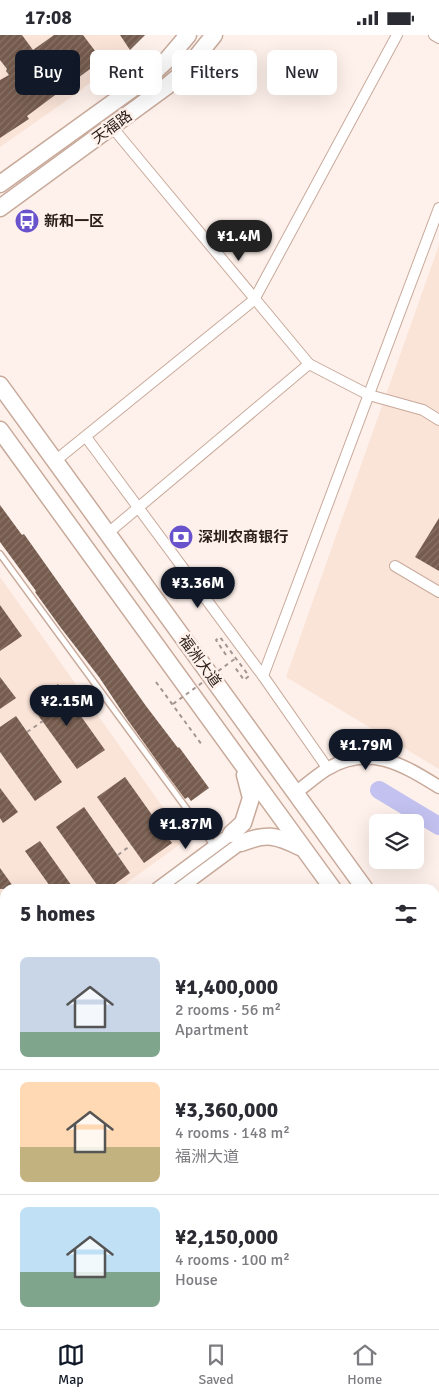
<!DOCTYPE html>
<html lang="en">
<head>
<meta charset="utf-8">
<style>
	body { margin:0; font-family:Signika,"Noto Sans SC",sans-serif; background:#f2f2f3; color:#2b2b33; height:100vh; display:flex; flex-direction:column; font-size:19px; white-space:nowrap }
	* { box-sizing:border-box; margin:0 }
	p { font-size:16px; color:#7c7c81 }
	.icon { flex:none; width:28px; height:28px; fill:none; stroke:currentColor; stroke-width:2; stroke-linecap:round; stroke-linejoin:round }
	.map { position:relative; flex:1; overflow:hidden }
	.sheet { position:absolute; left:0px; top:849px; width:440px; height:446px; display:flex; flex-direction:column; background:#fff; border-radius:15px 15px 0 0; box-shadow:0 5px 20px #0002 }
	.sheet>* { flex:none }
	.banner { position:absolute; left:15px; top:15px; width:410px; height:45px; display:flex; gap:10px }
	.buttons { position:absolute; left:369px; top:779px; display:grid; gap:10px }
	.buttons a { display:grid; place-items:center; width:55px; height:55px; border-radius:8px; background:#fff; box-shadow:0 5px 20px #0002; font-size:25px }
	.price { position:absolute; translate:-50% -42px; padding:0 11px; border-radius:18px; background:#111827; color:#fff; font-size:16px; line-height:32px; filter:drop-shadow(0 1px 2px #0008) }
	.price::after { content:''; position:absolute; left:50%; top:30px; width:15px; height:11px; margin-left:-8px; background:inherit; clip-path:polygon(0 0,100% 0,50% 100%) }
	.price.active { background:#222; color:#fff }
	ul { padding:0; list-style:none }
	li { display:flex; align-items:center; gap:15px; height:125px; padding:0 20px }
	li+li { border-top:1px solid #e1e1e2 }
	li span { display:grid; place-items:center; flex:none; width:140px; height:100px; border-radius:8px; color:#555 }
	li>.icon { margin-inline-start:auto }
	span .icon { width:60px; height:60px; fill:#fffc; stroke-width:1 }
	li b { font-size:21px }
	h2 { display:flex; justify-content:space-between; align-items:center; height:60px; padding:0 20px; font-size:21px }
	.pill { padding:0 18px; border-radius:8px; background:#fff; box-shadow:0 5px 20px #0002; font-size:18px; line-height:45px }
	.pill.active { background:#111827; color:#fff }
	.status { display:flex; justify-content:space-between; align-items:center; height:35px; padding:0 25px; background:#fff; direction:ltr }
	.status svg { height:14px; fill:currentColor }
	.dock { display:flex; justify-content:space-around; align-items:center; height:70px; border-top:1px solid #e1e1e2; background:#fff; font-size:14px; color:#7c7c81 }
	.dock a { display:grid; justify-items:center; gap:2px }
	.dock .active { color:#111827 }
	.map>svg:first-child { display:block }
	.built { fill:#fae3d7 }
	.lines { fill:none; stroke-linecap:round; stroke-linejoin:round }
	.river { stroke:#c3c1ef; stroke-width:18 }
	.building { fill:url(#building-hatch) }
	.service-casing { stroke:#c8aa9b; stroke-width:8 }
	.minor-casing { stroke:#c8aa9b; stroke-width:12 }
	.tertiary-casing { stroke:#c8aa9b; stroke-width:15 }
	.primary-casing { stroke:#c8aa9b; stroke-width:19 }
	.path { stroke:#a39690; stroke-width:2; stroke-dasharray:4 4; stroke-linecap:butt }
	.service { stroke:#fff; stroke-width:5 }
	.minor { stroke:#fff; stroke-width:10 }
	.tertiary { stroke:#fff; stroke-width:12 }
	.primary { stroke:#fff; stroke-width:16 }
	.path-bridge { stroke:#a39690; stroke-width:2; stroke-dasharray:4 4; stroke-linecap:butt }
	.labels { text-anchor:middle; stroke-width:5; stroke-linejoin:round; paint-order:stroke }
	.street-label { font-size:15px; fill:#2a1f19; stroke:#fef1eb }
	.poi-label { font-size:15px; font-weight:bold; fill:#2a1f19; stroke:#fef1eb; text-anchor:start }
</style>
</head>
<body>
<div class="status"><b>17:08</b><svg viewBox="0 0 49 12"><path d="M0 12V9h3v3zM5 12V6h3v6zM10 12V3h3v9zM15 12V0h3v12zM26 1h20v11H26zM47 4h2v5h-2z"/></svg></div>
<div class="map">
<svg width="439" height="1294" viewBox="0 0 439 1294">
	<defs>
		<pattern id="building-hatch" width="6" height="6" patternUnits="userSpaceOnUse" patternTransform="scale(1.25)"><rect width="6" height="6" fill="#765c4e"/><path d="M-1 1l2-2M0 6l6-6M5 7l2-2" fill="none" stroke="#887469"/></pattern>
	</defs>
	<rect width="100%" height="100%" fill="#fef1eb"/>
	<!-- built -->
	<g class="built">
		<path d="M0 0H146L80 56 0 112Z"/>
		<path d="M439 210V734L286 642Z"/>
		<path d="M0 542 186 805 118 854H5V891L0 894Z"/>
		<path d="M5 1021V1233L0 1226V1025Z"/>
		<path d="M435 1113 439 1118V1294H49L46 1290H435Z"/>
		<path d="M0 1230 5 1238V1290H42L45 1294H0Z"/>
	</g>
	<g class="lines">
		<!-- river -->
		<path class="river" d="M379 755 439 791"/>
	</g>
	<!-- building -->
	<g class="building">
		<path d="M0 0H22L33 15 54 0H83L102 25 27 81 29 84 0 103V45L9 40 6 36 7 34 0 25Z"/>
		<path d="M120 0H145L130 15Z"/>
		<path d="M0 470 22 500 24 499 146 671 178 713 179 712 209 753 191 766 188 762 185 764 162 733 127 684 99 642 61 593 35 557 36 556 0 507Z"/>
		<path d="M439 483V536L415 522Z"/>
		<path d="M0 570 22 601 0 616Z"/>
		<path d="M0 642 16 663 0 674Z"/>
		<path d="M58 649 105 715 77 734 30 669Z"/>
		<path d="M16 681 62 747 35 766 0 717V692Z"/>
		<path d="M125 742 172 808 144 828 97 762Z"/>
		<path d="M0 753 18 777 3 788 0 783Z"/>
		<path d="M84 772 130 838 108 854H100L56 792Z"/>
		<path d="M40 806 74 854H52L25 816Z"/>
		<path d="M0 833 15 854H0Z"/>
	</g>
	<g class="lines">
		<defs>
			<path id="service" d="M0 519 214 811"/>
			<g id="minor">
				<path d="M434 0 439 3"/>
				<path d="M112 92 309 329 369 360 423 375 439 385"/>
				<path d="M86 402 263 641 328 734"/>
				<path d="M55 426 254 265 397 0"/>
				<path d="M108 498 309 329"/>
				<path d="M395 531 439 557"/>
				<path d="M263 641 439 173"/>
			</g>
			<g id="tertiary">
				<path d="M295 758C306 750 316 741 327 734 369 709 402 729 439 752"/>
				<path d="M157 854 231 799"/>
				<path d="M179 854 241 808"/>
				<path d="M0 971 5 967"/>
				<path d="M0 984 5 980"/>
			</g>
			<g id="primary">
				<path d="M0 149 150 41 166 26 188 0"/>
				<path d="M0 173 167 51 186 35 214 0"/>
				<path d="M0 350 365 854"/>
				<path d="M0 395 333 854"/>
				<path d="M231 799 243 788 251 763 245 740"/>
				<path d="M241 808C266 798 276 800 300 812"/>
				<path d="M435 951 439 957"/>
				<path d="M435 994 439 999"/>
			</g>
		</defs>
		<!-- service casing -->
		<use href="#service" class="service-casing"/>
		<!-- minor casing -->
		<use href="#minor" class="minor-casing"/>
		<!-- tertiary casing -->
		<use href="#tertiary" class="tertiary-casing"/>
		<!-- primary casing -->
		<use href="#primary" class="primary-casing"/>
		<!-- path -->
		<g class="path">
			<path d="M226 620 216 605 220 602 249 641 244 645 234 631"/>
			<path d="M156 647 202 710"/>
			<path d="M27 697 43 686"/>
			<path d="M118 820 131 810"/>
		</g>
		<!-- service -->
		<use href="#service" class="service"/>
		<!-- minor -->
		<use href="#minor" class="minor"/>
		<!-- tertiary -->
		<use href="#tertiary" class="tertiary"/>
		<!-- primary -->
		<use href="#primary" class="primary"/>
		<!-- path-bridge -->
		<path class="path-bridge" d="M173 669 236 623"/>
	</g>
	<!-- icons -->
	<defs>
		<symbol id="bus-disc" viewBox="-11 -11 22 22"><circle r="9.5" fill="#6853cd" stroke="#fef1eb"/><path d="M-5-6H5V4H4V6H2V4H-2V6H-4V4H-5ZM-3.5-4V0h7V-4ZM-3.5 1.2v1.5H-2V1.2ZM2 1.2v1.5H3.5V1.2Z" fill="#fff"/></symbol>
		<symbol id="bank-disc" viewBox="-11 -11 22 22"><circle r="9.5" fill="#6853cd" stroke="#fef1eb"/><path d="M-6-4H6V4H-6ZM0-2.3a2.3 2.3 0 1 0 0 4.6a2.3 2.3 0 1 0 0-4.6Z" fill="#fff"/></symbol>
	</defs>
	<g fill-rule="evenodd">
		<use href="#bus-disc" x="13" y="172" width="28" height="28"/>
		<use href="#bank-disc" x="167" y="488" width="28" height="28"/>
	</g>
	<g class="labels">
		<!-- street labels -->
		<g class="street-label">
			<text transform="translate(112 92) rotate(-36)" y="5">天福路</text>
			<text transform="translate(200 626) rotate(54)" y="5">福洲大道</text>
		</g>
		<!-- poi labels -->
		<g class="poi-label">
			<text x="44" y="191">新和一区</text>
			<text x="198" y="507">深圳农商银行</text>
		</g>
	</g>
</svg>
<div class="buttons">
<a><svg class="icon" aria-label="layers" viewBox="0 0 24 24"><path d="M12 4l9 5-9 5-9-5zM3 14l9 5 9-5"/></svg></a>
</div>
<b class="price active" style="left:239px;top:227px">¥1.4M</b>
<b class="price" style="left:198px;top:574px">¥3.36M</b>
<b class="price" style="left:67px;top:692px">¥2.15M</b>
<b class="price" style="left:366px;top:736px">¥1.79M</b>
<b class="price" style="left:186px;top:815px">¥1.87M</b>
<div class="banner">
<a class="pill active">Buy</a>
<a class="pill">Rent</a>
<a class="pill">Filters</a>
<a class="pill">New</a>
</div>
<section class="sheet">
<h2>5 homes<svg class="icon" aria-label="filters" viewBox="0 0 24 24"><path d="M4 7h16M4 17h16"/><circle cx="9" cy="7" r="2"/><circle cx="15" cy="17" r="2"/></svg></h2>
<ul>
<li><span style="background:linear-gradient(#c9d6e8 75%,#7fa58c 0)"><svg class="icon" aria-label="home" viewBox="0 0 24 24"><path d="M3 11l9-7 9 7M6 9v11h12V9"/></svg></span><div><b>¥1,400,000</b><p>2 rooms · 56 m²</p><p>Apartment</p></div></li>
<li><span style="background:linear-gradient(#ffd9b3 65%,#c2b280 0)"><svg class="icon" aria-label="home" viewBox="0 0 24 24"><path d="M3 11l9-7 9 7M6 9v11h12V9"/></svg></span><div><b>¥3,360,000</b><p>4 rooms · 148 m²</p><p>福洲大道</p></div></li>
<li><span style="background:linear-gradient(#bfe0f5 65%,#7fa58c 0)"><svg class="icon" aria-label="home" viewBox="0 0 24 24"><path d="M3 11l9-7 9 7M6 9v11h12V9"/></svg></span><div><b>¥2,150,000</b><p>4 rooms · 100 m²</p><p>House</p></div></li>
</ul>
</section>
</div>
<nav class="dock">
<a class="active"><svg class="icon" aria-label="map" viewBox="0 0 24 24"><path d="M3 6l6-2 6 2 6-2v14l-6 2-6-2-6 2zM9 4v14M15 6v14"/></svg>Map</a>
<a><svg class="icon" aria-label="saved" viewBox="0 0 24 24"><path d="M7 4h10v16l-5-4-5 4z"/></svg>Saved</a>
<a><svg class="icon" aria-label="home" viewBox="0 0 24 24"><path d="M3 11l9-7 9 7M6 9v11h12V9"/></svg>Home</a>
</nav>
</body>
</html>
